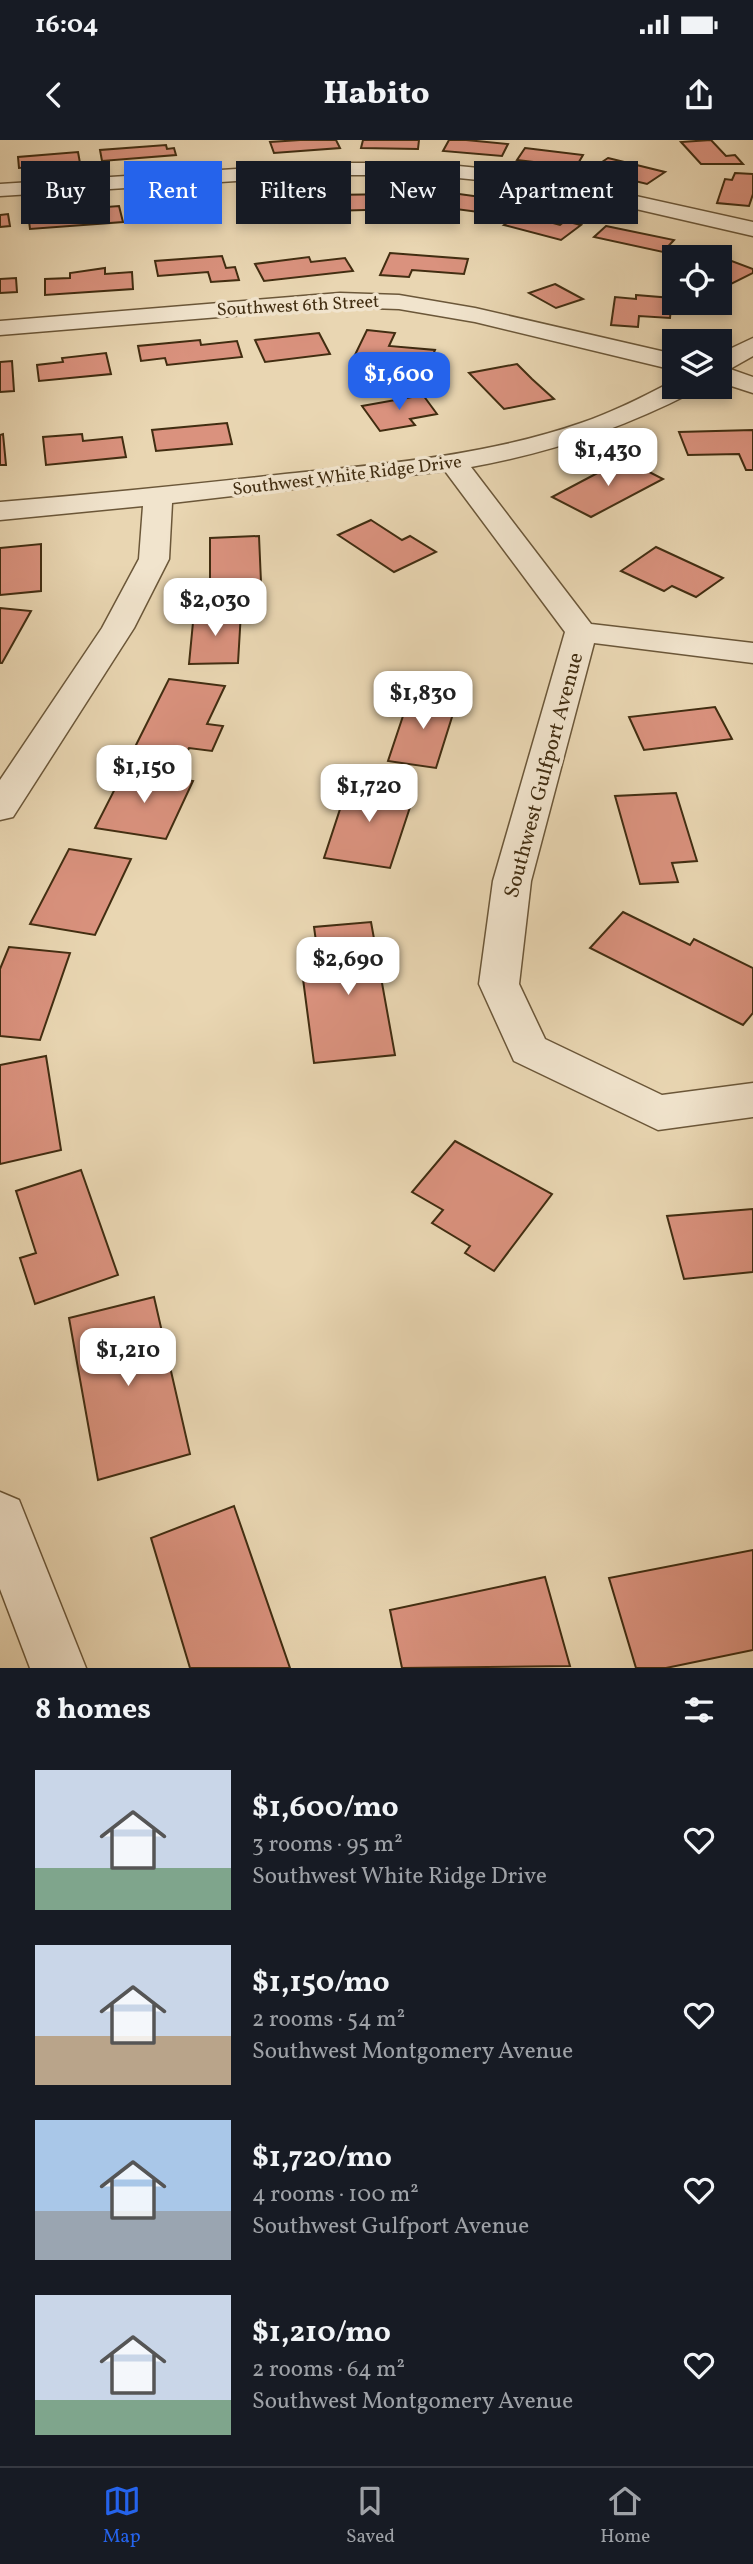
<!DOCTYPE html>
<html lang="en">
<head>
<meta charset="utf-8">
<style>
	body { margin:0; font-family:Vollkorn,serif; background:#20242c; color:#f1f3f6; height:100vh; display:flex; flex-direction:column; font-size:26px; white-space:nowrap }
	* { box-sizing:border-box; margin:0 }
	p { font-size:23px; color:#9ea1a6 }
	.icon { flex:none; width:38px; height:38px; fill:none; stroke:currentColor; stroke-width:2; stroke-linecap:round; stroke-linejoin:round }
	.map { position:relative; height:1528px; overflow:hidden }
	.drawer { display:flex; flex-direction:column; background:#171b24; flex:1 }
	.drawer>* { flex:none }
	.guide { position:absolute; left:21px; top:21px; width:712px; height:63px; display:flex; gap:14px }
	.buttons { position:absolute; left:662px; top:105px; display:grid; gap:14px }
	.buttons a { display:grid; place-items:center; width:70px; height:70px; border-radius:0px; background:#171b24; box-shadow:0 4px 10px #0003; font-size:35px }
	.price { position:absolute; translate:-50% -60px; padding:0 16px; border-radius:14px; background:#fff; color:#222; font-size:23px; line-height:46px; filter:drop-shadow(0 2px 4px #0008) }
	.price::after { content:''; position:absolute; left:50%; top:42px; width:21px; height:16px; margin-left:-10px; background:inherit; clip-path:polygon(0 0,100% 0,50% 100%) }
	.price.current { background:#2563eb; color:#fff }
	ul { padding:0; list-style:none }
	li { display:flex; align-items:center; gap:21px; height:175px; padding:0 35px }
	li span { display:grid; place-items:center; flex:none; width:196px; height:140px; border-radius:0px; color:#555 }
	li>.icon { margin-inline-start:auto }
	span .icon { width:84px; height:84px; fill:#fffc; stroke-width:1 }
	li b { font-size:30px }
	h2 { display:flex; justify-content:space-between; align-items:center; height:84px; padding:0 35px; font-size:30px }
	.pill { padding:0 24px; border-radius:0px; background:#171b24; box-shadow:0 4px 10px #0003; font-size:24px; line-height:63px }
	.pill.current { background:#2563eb; color:#fff }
	.status { display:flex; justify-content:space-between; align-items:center; height:49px; padding:0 35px; background:#171b24; direction:ltr }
	.status svg { height:19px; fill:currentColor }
	header { display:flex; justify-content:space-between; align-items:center; height:91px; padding:0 35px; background:#171b24; font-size:32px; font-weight:800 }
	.menu { display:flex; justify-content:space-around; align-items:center; height:98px; border-top:2px solid #363941; background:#171b24; font-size:19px; color:#9ea1a6 }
	.menu a { display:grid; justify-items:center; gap:4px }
	.menu .current { color:#2563eb }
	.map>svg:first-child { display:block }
	.building { fill:#da927e; stroke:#412d11; stroke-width:2 }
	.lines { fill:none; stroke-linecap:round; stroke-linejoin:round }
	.street-casing { stroke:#6b5739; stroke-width:3 }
	.street { fill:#f1e4cd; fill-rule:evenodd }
	.labels { text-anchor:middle; stroke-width:7; stroke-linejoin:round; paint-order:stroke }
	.far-street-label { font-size:18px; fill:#412d11; stroke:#f1e4cd }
	.street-label { font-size:21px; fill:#412d11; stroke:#f1e4cd }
</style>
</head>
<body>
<div class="status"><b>16:04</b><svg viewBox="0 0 49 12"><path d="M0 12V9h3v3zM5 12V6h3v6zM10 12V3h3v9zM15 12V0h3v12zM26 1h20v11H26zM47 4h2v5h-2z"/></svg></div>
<header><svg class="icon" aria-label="back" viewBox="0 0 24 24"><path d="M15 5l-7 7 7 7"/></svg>Habito<svg class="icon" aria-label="share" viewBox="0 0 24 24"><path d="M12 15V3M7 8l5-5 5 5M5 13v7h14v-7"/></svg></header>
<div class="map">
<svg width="753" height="1528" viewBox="0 0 753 1528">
	<rect width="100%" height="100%" fill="#e9d6b2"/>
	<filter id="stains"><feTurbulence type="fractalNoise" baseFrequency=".00286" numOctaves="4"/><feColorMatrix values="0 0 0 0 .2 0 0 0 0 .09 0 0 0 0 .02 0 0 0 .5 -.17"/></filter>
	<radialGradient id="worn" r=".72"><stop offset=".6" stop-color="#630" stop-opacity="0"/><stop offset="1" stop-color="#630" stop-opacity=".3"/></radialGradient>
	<!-- building -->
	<g class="building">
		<path d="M300 0H336L340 8 274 13 270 2Z"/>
		<path d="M363 0H419L418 9 361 8Z"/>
		<path d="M449 0H466L508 4 502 16 443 11Z"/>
		<path d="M711 0 726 16 735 15 743 24H701L681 2Z"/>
		<path d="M166 5 167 9 174 8 176 15 102 21 100 10Z"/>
		<path d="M525 8 583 15 576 27 517 20Z"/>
		<path d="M78 12 80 23 19 28 18 17Z"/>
		<path d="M608 18 665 32 647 44 590 30Z"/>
		<path d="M735 33 753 34V54L749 66 717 63 725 39 732 40Z"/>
		<path d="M430 50 481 57 478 62 509 66 501 75 418 64Z"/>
		<path d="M401 54 403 69 328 71 327 55Z"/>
		<path d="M300 56 308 67 247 74 241 62Z"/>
		<path d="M210 60 217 80 200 82 199 76 155 79 151 65Z"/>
		<path d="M119 66 123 82 30 89 28 73Z"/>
		<path d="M8 74 10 86 0 87V75Z"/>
		<path d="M520 74 560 85 565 81 581 85 561 100 504 85Z"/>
		<path d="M606 86 674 100 663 112 594 97Z"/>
		<path d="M697 108 753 129V133L729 145 719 141V117H678Z"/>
		<path d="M390 113 468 119 464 134 412 130 409 137 380 135Z"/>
		<path d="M222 116 226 128 235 127 239 140 211 142 208 132 158 136 155 121Z"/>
		<path d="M309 117 311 122 345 118 353 131 264 141 255 124Z"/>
		<path d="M105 128V134L132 132 133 149 45 155V139L70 138V133Z"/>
		<path d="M16 138 17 152 0 153V139Z"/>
		<path d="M555 144 583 159 556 168 529 153Z"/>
		<path d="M636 155 672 158 670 178 639 176 638 187 611 185 615 157 636 159Z"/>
		<path d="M367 190 395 193 389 206 435 210 428 227 353 219Z"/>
		<path d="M319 193 330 214 265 222 255 200Z"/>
		<path d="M200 200 201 205 237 201 242 217 167 225 165 218 141 221 138 206Z"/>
		<path d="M106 213 111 234 39 241 37 225 63 222 62 218Z"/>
		<path d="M12 221 14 251 0 252V222Z"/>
		<path d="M517 224 532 239 554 259 504 269 469 233Z"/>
		<path d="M423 255 437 274 410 279 415 285 380 291 362 266Z"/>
		<path d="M227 283 232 304 156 311 152 290Z"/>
		<path d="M753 290V330H746L739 314 688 315 679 292Z"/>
		<path d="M3 294 6 325H0V295Z"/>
		<path d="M82 294 83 301 122 297 126 317 46 325 43 297Z"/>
		<path d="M624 319 663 339 591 377 552 357Z"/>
		<path d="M371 380 402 400 410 396 436 412 394 432 338 395Z"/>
		<path d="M259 396 261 442 210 444V398Z"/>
		<path d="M41 404V451L0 455V408Z"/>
		<path d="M656 407 723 438 696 457 672 446 664 451 621 431Z"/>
		<path d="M0 468 31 471 2 523H0Z"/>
		<path d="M194 472H241L238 523 189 524Z"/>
		<path d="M169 539 225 546 207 584 223 586 212 611 189 608 184 618 133 611Z"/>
		<path d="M410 555 457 561 436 628 388 621Z"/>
		<path d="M715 567 732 599 644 610 629 577Z"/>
		<path d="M124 631 193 641 166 699 95 688Z"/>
		<path d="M341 641 415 652 390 728 324 718 342 663 334 662Z"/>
		<path d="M676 653 697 721 672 723 678 742 640 744 615 656Z"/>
		<path d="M69 709 131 719 95 795 30 784Z"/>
		<path d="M623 772 690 805 694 799 753 828V873L743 885 590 808Z"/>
		<path d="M371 782 395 915 314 923 303 839 321 838 314 787Z"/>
		<path d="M9 807 70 813 40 900 0 896V829Z"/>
		<path d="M46 916 61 1010 0 1024V925Z"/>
		<path d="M455 1001 552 1054 494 1131 465 1113 470 1106 432 1083 443 1070 412 1052Z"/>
		<path d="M81 1030 118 1135 35 1164 20 1118 36 1113 16 1051Z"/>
		<path d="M753 1069V1132L684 1139 667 1076Z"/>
		<path d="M154 1157 190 1314 98 1340 69 1178Z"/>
		<path d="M234 1366 290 1528H190L151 1398Z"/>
		<path d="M753 1410V1510L666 1528H636L609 1438Z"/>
		<path d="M545 1437 570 1526 402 1528 390 1470Z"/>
	</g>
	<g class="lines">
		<defs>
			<g id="street">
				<path d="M331 23H427L532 33 753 82V96L532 45 427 35H331L0 56V44Z"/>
				<path d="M340 153 399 155 475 168 674 214V230L475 182 399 169 340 167 0 195V181Z"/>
				<path d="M753 198V216L730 229 753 237V253L719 242V214Z"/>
				<path d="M673 241 674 247H695L691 253C621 289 549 313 471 327L591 484 753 503V523L594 503 531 741 519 844 545 899 662 955 753 943V977L658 990 514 921 479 844 493 741 565 492 445 331 172 363 169 419 134 488 13 677 0 680V640L102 488 139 419 143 366 0 380V362C95 354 190 345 285 334 384 324 486 316 581 283 613 272 643 257 673 241Z"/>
				<path d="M0 1352 19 1360 86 1528H30L0 1449Z"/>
			</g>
		</defs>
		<!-- street casing -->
		<use href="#street" class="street-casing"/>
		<!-- street -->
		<use href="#street" class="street"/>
	</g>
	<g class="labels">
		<!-- far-street labels -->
		<g class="far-street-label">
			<text transform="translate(298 165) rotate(-3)" y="6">Southwest 6th Street</text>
			<text transform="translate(347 335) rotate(-7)" y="6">Southwest White Ridge Drive</text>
		</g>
		<!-- street labels -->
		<g class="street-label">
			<text transform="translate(543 635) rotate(-75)" y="7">Southwest Gulfport Avenue</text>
		</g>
	</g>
	<rect width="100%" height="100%" filter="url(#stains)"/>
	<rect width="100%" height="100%" fill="url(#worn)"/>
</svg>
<div class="buttons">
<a><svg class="icon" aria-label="locate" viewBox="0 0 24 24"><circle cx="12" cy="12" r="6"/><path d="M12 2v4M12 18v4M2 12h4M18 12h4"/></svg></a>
<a><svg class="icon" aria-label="layers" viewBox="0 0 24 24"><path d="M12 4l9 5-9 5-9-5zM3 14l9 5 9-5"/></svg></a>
</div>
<b class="price current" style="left:399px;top:272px">$1,600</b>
<b class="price" style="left:608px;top:348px">$1,430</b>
<b class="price" style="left:215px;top:498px">$2,030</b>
<b class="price" style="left:423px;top:591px">$1,830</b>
<b class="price" style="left:144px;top:665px">$1,150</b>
<b class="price" style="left:369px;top:684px">$1,720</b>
<b class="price" style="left:348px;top:857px">$2,690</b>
<b class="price" style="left:128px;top:1248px">$1,210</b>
<div class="guide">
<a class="pill">Buy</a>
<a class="pill current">Rent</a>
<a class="pill">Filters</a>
<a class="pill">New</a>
<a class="pill">Apartment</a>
</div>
</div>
<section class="drawer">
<h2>8 homes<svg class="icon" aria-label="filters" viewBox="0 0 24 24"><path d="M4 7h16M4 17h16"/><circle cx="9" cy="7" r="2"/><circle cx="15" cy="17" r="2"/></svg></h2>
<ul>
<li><span style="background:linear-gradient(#c9d6e8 70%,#7fa58c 0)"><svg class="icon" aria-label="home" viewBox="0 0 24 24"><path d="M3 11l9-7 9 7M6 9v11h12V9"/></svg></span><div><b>$1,600/mo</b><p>3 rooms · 95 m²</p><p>Southwest White Ridge Drive</p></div><svg class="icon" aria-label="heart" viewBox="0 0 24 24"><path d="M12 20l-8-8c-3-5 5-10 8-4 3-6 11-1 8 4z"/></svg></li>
<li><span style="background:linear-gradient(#c9d6e8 65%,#b9a48a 0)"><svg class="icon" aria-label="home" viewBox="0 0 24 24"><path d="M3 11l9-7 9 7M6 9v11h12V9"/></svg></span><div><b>$1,150/mo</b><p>2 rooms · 54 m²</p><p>Southwest Montgomery Avenue</p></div><svg class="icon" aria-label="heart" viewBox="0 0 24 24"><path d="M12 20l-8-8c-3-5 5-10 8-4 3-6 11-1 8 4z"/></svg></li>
<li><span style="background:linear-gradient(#a9c7e8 65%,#9aa5b1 0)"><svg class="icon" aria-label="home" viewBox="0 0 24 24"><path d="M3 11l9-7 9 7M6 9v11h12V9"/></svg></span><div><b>$1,720/mo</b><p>4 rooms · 100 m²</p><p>Southwest Gulfport Avenue</p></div><svg class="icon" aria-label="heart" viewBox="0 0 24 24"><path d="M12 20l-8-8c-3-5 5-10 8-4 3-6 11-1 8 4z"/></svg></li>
<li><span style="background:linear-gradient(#c9d6e8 75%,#7fa58c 0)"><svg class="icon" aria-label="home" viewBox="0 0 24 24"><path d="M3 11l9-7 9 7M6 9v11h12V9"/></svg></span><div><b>$1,210/mo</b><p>2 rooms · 64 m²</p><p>Southwest Montgomery Avenue</p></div><svg class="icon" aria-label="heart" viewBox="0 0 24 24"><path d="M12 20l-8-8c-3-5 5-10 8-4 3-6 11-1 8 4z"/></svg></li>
</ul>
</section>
<nav class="menu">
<a class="current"><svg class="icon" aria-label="map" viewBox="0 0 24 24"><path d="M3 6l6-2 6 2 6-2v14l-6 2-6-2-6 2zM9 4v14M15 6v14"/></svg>Map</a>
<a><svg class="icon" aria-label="saved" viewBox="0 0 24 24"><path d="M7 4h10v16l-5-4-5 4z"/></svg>Saved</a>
<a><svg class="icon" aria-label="home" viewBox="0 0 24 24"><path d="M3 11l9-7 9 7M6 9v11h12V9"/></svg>Home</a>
</nav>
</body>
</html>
